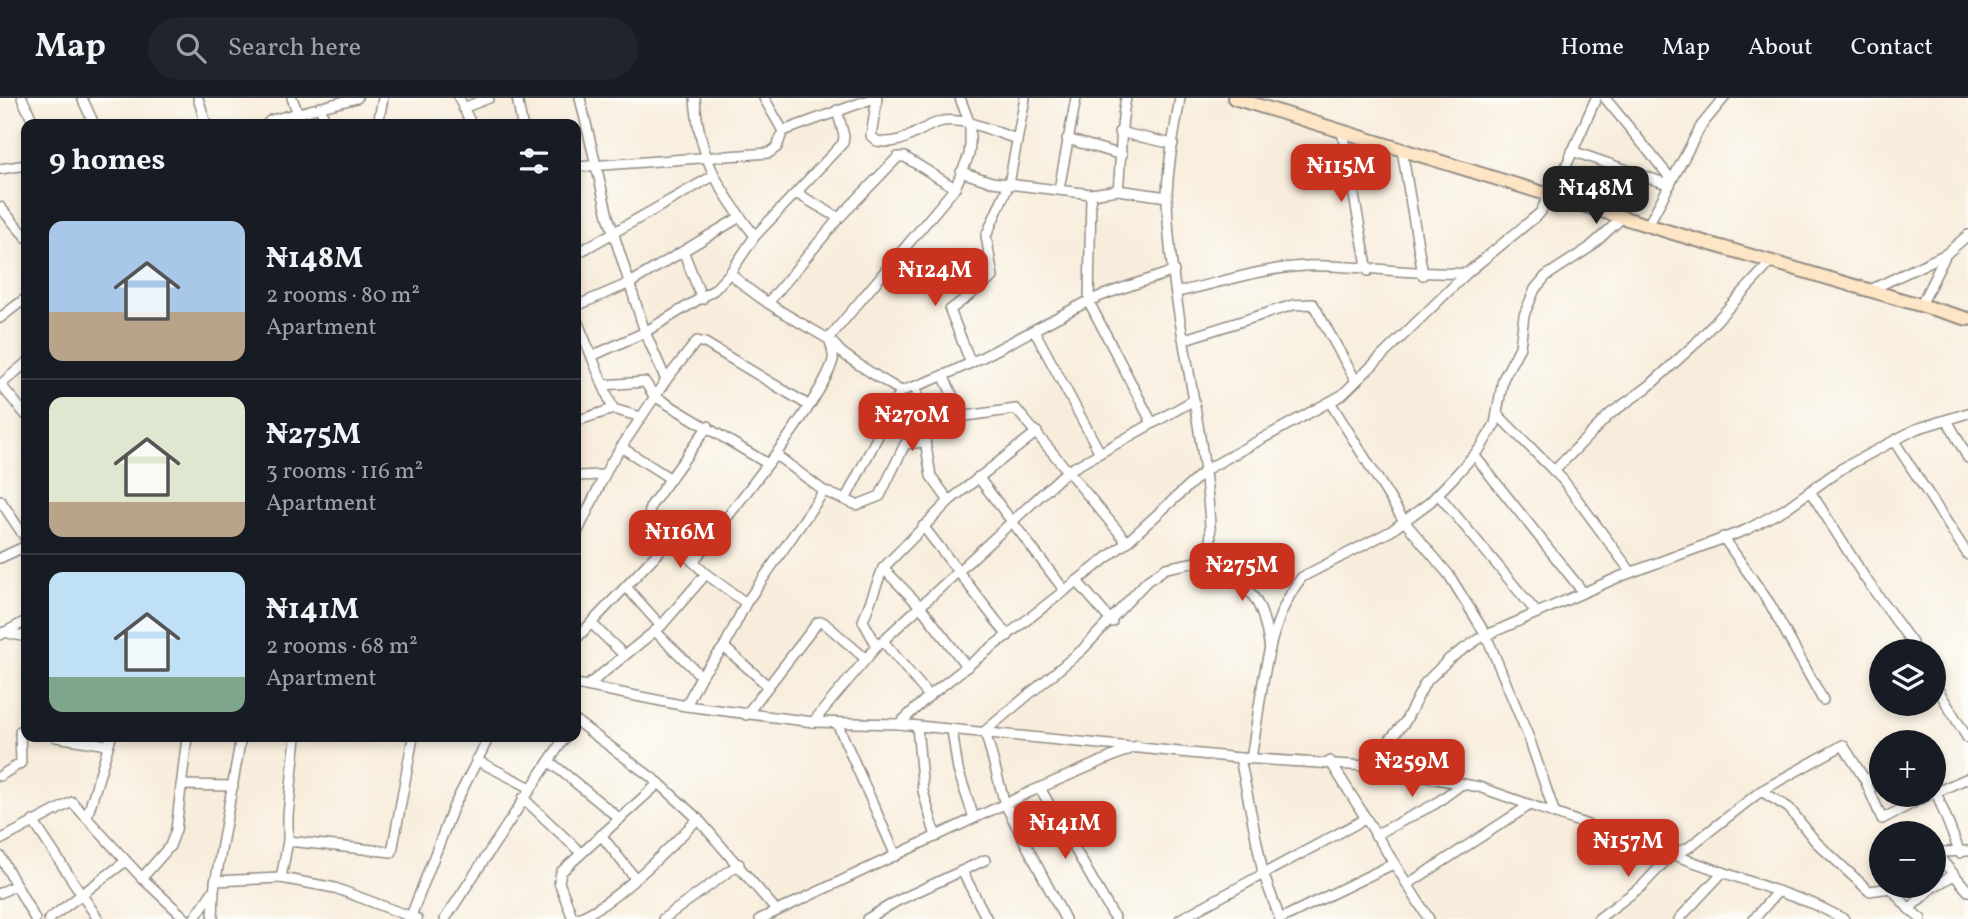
<!DOCTYPE html>
<html lang="en">
<head>
<meta charset="utf-8">
<style>
	body { margin:0; font-family:Vollkorn,serif; background:#20242c; color:#f1f3f6; height:100vh; display:flex; flex-direction:column; font-size:26px; white-space:nowrap }
	* { box-sizing:border-box; margin:0 }
	p { font-size:23px; color:#9ea1a6 }
	.icon { flex:none; width:38px; height:38px; fill:none; stroke:currentColor; stroke-width:2; stroke-linecap:round; stroke-linejoin:round }
	.map { position:relative; flex:1; overflow:hidden }
	.drawer { position:absolute; left:21px; top:21px; width:560px; height:623px; display:flex; flex-direction:column; background:#171b24; border-radius:14px; box-shadow:0 4px 10px #0003 }
	.drawer>* { flex:none }
	.fabs { position:absolute; left:1869px; top:541px; display:grid; gap:14px }
	.fabs a { display:grid; place-items:center; width:77px; height:77px; border-radius:50%; background:#171b24; box-shadow:0 4px 10px #0003; font-size:35px }
	.price { position:absolute; translate:-50% -60px; padding:0 16px; border-radius:14px; background:#c8321e; color:#fff; font-size:23px; line-height:46px; filter:drop-shadow(0 2px 4px #0008) }
	.price::after { content:''; position:absolute; left:50%; top:42px; width:21px; height:16px; margin-left:-10px; background:inherit; clip-path:polygon(0 0,100% 0,50% 100%) }
	.price.active { background:#222; color:#fff }
	ul { padding:0; list-style:none }
	li { display:flex; align-items:center; gap:21px; height:175px; padding:0 28px }
	li+li { border-top:2px solid #363941 }
	li span { display:grid; place-items:center; flex:none; width:196px; height:140px; border-radius:14px; color:#555 }
	li>.icon { margin-inline-start:auto }
	span .icon { width:84px; height:84px; fill:#fffc; stroke-width:1 }
	li b { font-size:30px }
	h2 { display:flex; justify-content:space-between; align-items:center; height:84px; padding:0 28px; font-size:30px }
	header { display:flex; align-items:center; gap:42px; box-sizing:border-box; height:98px; padding:0 35px; background:#171b24; border-bottom:2px solid #363941 }
	header strong { font-size:33px }
	nav { display:flex; gap:38px; margin-inline-start:auto; font-size:24px }
	.search { width:490px; height:63px; background:#20242c; display:flex; align-items:center; gap:18px; box-sizing:border-box; padding:0 24px; border-radius:38px; color:#9ea1a6; font-size:26px }
	.map>svg:first-child { display:block }
	.lines { fill:none; stroke-linecap:round; stroke-linejoin:round }
	.street-casing { stroke:#928c84; stroke-width:12 }
	.secondary-casing { stroke:#928c84; stroke-width:16 }
	.street { stroke:#fff; stroke-width:9 }
	.secondary { stroke:#fde5c5; stroke-width:12 }
</style>
</head>
<body>
<header>
<strong>Map</strong>
<div class="search"><svg class="icon" aria-label="search" viewBox="0 0 24 24"><circle cx="10" cy="10" r="6"/><path d="M15 15l6 6"/></svg>Search here</div>
<nav><a>Home</a><a>Map</a><a>About</a><a>Contact</a></nav>
</header>
<div class="map">
<svg width="1968" height="821" viewBox="0 0 1968 821">
	<rect width="100%" height="100%" fill="#fdfcf7"/>
	<filter id="ink" filterUnits="userSpaceOnUse"><feTurbulence type="fractalNoise" baseFrequency=".0143" numOctaves="2"/><feDisplacementMap in="SourceGraphic" scale="14" xChannelSelector="R" yChannelSelector="G"/><feConvolveMatrix kernelMatrix="1 2 1 2 8 2 1 2 1" color-interpolation-filters="sRGB"/></filter>
	<filter id="wash" filterUnits="userSpaceOnUse"><feTurbulence type="fractalNoise" baseFrequency=".00686" numOctaves="4" result="noise"/><feDisplacementMap in="SourceGraphic" scale="28" xChannelSelector="R" yChannelSelector="G"/><feGaussianBlur stdDeviation="1.57" result="paint"/><feColorMatrix in="noise" values="0 0 0 0 0 0 0 0 0 0 0 0 0 0 0 0 0 1.4 0 .05"/><feComposite in="paint" operator="in"/></filter>
	<g filter="url(#wash)">
		<rect width="100%" height="100%" fill="#f8eddc"/>
	</g>
	<g filter="url(#ink)">
		<g class="lines">
			<defs>
				<g id="street">
					<path d="M22 0 34 26"/>
					<path d="M82 0 94 26"/>
					<path d="M198 0 206 26"/>
					<path d="M292 0 302 26"/>
					<path d="M459 0 471 26"/>
					<path d="M517 0 522 26"/>
					<path d="M580 0 608 118 645 234 666 282"/>
					<path d="M695 0C699 60 719 92 755 138"/>
					<path d="M764 0 783 33"/>
					<path d="M877 0 871 38 877 43C905 49 919 28 943 23 966 19 996 35 1017 41"/>
					<path d="M1180 0C1175 32 1167 68 1167 101 1170 222 1211 339 1211 461"/>
					<path d="M1605 0 1672 82"/>
					<path d="M320 9 326 26"/>
					<path d="M463 10 489 0"/>
					<path d="M267 26 271 22 357 0"/>
					<path d="M378 26 383 0"/>
					<path d="M1342 33 1368 173"/>
					<path d="M1119 34 1173 46"/>
					<path d="M1067 41 1122 57"/>
					<path d="M1402 52 1423 177"/>
					<path d="M1572 53 1670 87"/>
					<path d="M576 69 769 55 777 49 783 33 874 0"/>
					<path d="M0 71 26 67"/>
					<path d="M961 74 992 84 1091 96 1118 92 1167 99"/>
					<path d="M1059 91 1076 0"/>
					<path d="M1118 92C1122 59 1119 33 1126 0"/>
					<path d="M796 95 839 120"/>
					<path d="M1091 96 1089 204 1152 325"/>
					<path d="M1553 98 1596 0"/>
					<path d="M0 109 26 139"/>
					<path d="M1648 127 1701 28 1724 0"/>
					<path d="M684 155 702 201"/>
					<path d="M576 156 713 78"/>
					<path d="M730 175C758 202 792 220 825 239 832 242 836 249 841 254 859 268 881 281 901 293"/>
					<path d="M1870 192 1946 156 1968 137"/>
					<path d="M1178 194C1219 185 1263 170 1305 168 1358 166 1412 178 1467 175"/>
					<path d="M768 205 839 120 898 59H905L955 90"/>
					<path d="M1921 207 1946 156"/>
					<path d="M576 208 630 185 740 119"/>
					<path d="M0 220 26 200"/>
					<path d="M576 220 613 311"/>
					<path d="M1035 234 1099 353"/>
					<path d="M1185 241 1293 207 1313 206 1356 283"/>
					<path d="M592 258 645 234 714 192 730 175 755 138 843 45 844 38 837 12"/>
					<path d="M970 263 950 212 993 179 986 138 1009 86 1025 0"/>
					<path d="M943 277 959 311 966 318 1016 311 1127 444"/>
					<path d="M0 286 26 317"/>
					<path d="M0 287 26 265"/>
					<path d="M603 287 645 284 654 298 768 366C785 345 827 286 833 262 834 255 831 247 829 240L955 90 969 57 970 46V26L960 0"/>
					<path d="M916 289 931 378 949 403"/>
					<path d="M1330 304 1404 423 1449 477 1486 537 1529 640 1555 716"/>
					<path d="M1498 317 1563 382 1631 474"/>
					<path d="M1947 322 1968 360"/>
					<path d="M576 323 613 311 641 319"/>
					<path d="M708 328 650 409 649 422 706 476 746 505"/>
					<path d="M1894 343 1968 457"/>
					<path d="M621 349 671 381"/>
					<path d="M776 357 824 393 857 407 880 398 905 346 925 344"/>
					<path d="M1474 357 1583 494"/>
					<path d="M1554 373 1610 316 1648 289 1694 247 1771 164"/>
					<path d="M576 378 604 377"/>
					<path d="M978 379 1065 493"/>
					<path d="M1810 393 1865 480 1912 545"/>
					<path d="M1438 396 1537 515"/>
					<path d="M0 402 26 441"/>
					<path d="M845 402 901 293C967 273 1026 234 1087 204 1115 191 1146 183 1174 173"/>
					<path d="M923 428 1008 538"/>
					<path d="M576 437 610 366 666 282 697 243 705 245 808 307"/>
					<path d="M1723 439 1770 506 1823 602"/>
					<path d="M0 460 26 448"/>
					<path d="M693 464 768 366"/>
					<path d="M883 470 920 508 967 569"/>
					<path d="M1077 483 1112 524"/>
					<path d="M627 490 661 528"/>
					<path d="M591 525 624 557"/>
					<path d="M655 533 701 578"/>
					<path d="M4 534 26 539"/>
					<path d="M0 537 26 523"/>
					<path d="M576 541 669 443"/>
					<path d="M883 543 929 598"/>
					<path d="M877 548 863 523 883 470 949 403 1037 334"/>
					<path d="M724 549 767 587"/>
					<path d="M1934 585 1968 641"/>
					<path d="M576 586 686 608 813 624 899 626 1240 660 1367 668 1479 689 1814 806 1844 821"/>
					<path d="M587 588 661 528 706 476"/>
					<path d="M686 608 701 578 724 549 746 505 824 393"/>
					<path d="M746 617 818 524H823L866 561"/>
					<path d="M576 623 659 685 698 721 776 812"/>
					<path d="M813 624 877 548 1066 374 1194 302"/>
					<path d="M837 625 896 758"/>
					<path d="M899 626 929 598 1127 444 1207 371 1342 297 1467 175 1540 115 1549 97"/>
					<path d="M917 628 923 693 936 739"/>
					<path d="M952 632 958 672 974 720"/>
					<path d="M56 639 108 647"/>
					<path d="M1240 660 1263 775 1280 821"/>
					<path d="M1251 660C1262 601 1264 527 1302 479L1391 433 1430 404 1456 377 1481 349 1495 326 1503 281 1520 249 1524 217 1535 191 1546 178 1589 150 1623 119"/>
					<path d="M476 662 531 690"/>
					<path d="M549 663 620 721"/>
					<path d="M1330 663 1429 821"/>
					<path d="M1367 668 1405 624 1425 585 1449 561 1480 540 1619 479 1746 432 1785 411 1841 371 1916 331 1968 315"/>
					<path d="M1881 674 1865 682 1882 721 1931 696"/>
					<path d="M0 678 21 665 20 633 26 634"/>
					<path d="M1865 682 1843 647 1761 693 1789 710 1816 744 1869 793 1891 790 1909 811"/>
					<path d="M181 687 233 688"/>
					<path d="M1040 690 1115 821"/>
					<path d="M523 700 580 754"/>
					<path d="M87 719 111 639"/>
					<path d="M33 723 98 821"/>
					<path d="M601 737 635 780"/>
					<path d="M1375 737 1435 706 1462 686"/>
					<path d="M0 742 72 704 142 780 186 821"/>
					<path d="M288 743 392 754 413 639"/>
					<path d="M1968 753 1943 754 1939 759 1968 793"/>
					<path d="M1960 755 1936 694 1968 680"/>
					<path d="M0 758 35 821"/>
					<path d="M962 773 987 821"/>
					<path d="M142 780 170 748 176 732 187 639"/>
					<path d="M281 780 288 743V717L296 639"/>
					<path d="M215 783 281 780 335 790 417 821"/>
					<path d="M1408 786 1530 707"/>
					<path d="M0 795 16 787"/>
					<path d="M411 818 453 710 489 639"/>
					<path d="M49 821 126 763"/>
					<path d="M194 821 213 793"/>
					<path d="M213 821 214 792 241 639"/>
					<path d="M445 821 565 639"/>
					<path d="M573 821 559 784 561 774 659 685"/>
					<path d="M575 821C610 811 671 748 698 721"/>
					<path d="M663 821 739 766"/>
					<path d="M760 821 1030 694 1137 648"/>
					<path d="M867 821 897 803 985 762"/>
					<path d="M1065 821 1005 706 985 633 1082 552 1147 483 1166 470 1211 461C1253 492 1261 498 1270 551"/>
					<path d="M1180 821 1365 721"/>
					<path d="M1280 821 1393 766"/>
					<path d="M1598 821 1642 788 1672 756 1688 750 1761 693"/>
					<path d="M1679 821 1723 774"/>
					<path d="M1754 821 1778 793"/>
					<path d="M1921 821 1909 811 1933 789 1954 777"/>
				</g>
				<path id="secondary" d="M1234 0 1673 135 1968 221"/>
			</defs>
			<!-- street casing -->
			<use href="#street" class="street-casing"/>
			<!-- secondary casing -->
			<use href="#secondary" class="secondary-casing"/>
			<!-- street -->
			<use href="#street" class="street"/>
			<!-- secondary -->
			<use href="#secondary" class="secondary"/>
		</g>
	</g>
</svg>
<div class="fabs">
<a><svg class="icon" aria-label="layers" viewBox="0 0 24 24"><path d="M12 4l9 5-9 5-9-5zM3 14l9 5 9-5"/></svg></a>
<a>+</a>
<a>−</a>
</div>
<b class="price" style="left:1341px;top:106px">₦115M</b>
<b class="price active" style="left:1596px;top:128px">₦148M</b>
<b class="price" style="left:935px;top:210px">₦124M</b>
<b class="price" style="left:912px;top:355px">₦270M</b>
<b class="price" style="left:680px;top:472px">₦116M</b>
<b class="price" style="left:1242px;top:505px">₦275M</b>
<b class="price" style="left:1412px;top:701px">₦259M</b>
<b class="price" style="left:1065px;top:763px">₦141M</b>
<b class="price" style="left:1628px;top:781px">₦157M</b>
<section class="drawer">
<h2>9 homes<svg class="icon" aria-label="filters" viewBox="0 0 24 24"><path d="M4 7h16M4 17h16"/><circle cx="9" cy="7" r="2"/><circle cx="15" cy="17" r="2"/></svg></h2>
<ul>
<li><span style="background:linear-gradient(#a9c7e8 65%,#b9a48a 0)"><svg class="icon" aria-label="home" viewBox="0 0 24 24"><path d="M3 11l9-7 9 7M6 9v11h12V9"/></svg></span><div><b>₦148M</b><p>2 rooms · 80 m²</p><p>Apartment</p></div></li>
<li><span style="background:linear-gradient(#dfe7d0 75%,#b9a48a 0)"><svg class="icon" aria-label="home" viewBox="0 0 24 24"><path d="M3 11l9-7 9 7M6 9v11h12V9"/></svg></span><div><b>₦275M</b><p>3 rooms · 116 m²</p><p>Apartment</p></div></li>
<li><span style="background:linear-gradient(#bfe0f5 75%,#7fa58c 0)"><svg class="icon" aria-label="home" viewBox="0 0 24 24"><path d="M3 11l9-7 9 7M6 9v11h12V9"/></svg></span><div><b>₦141M</b><p>2 rooms · 68 m²</p><p>Apartment</p></div></li>
</ul>
</section>
</div>
</body>
</html>
